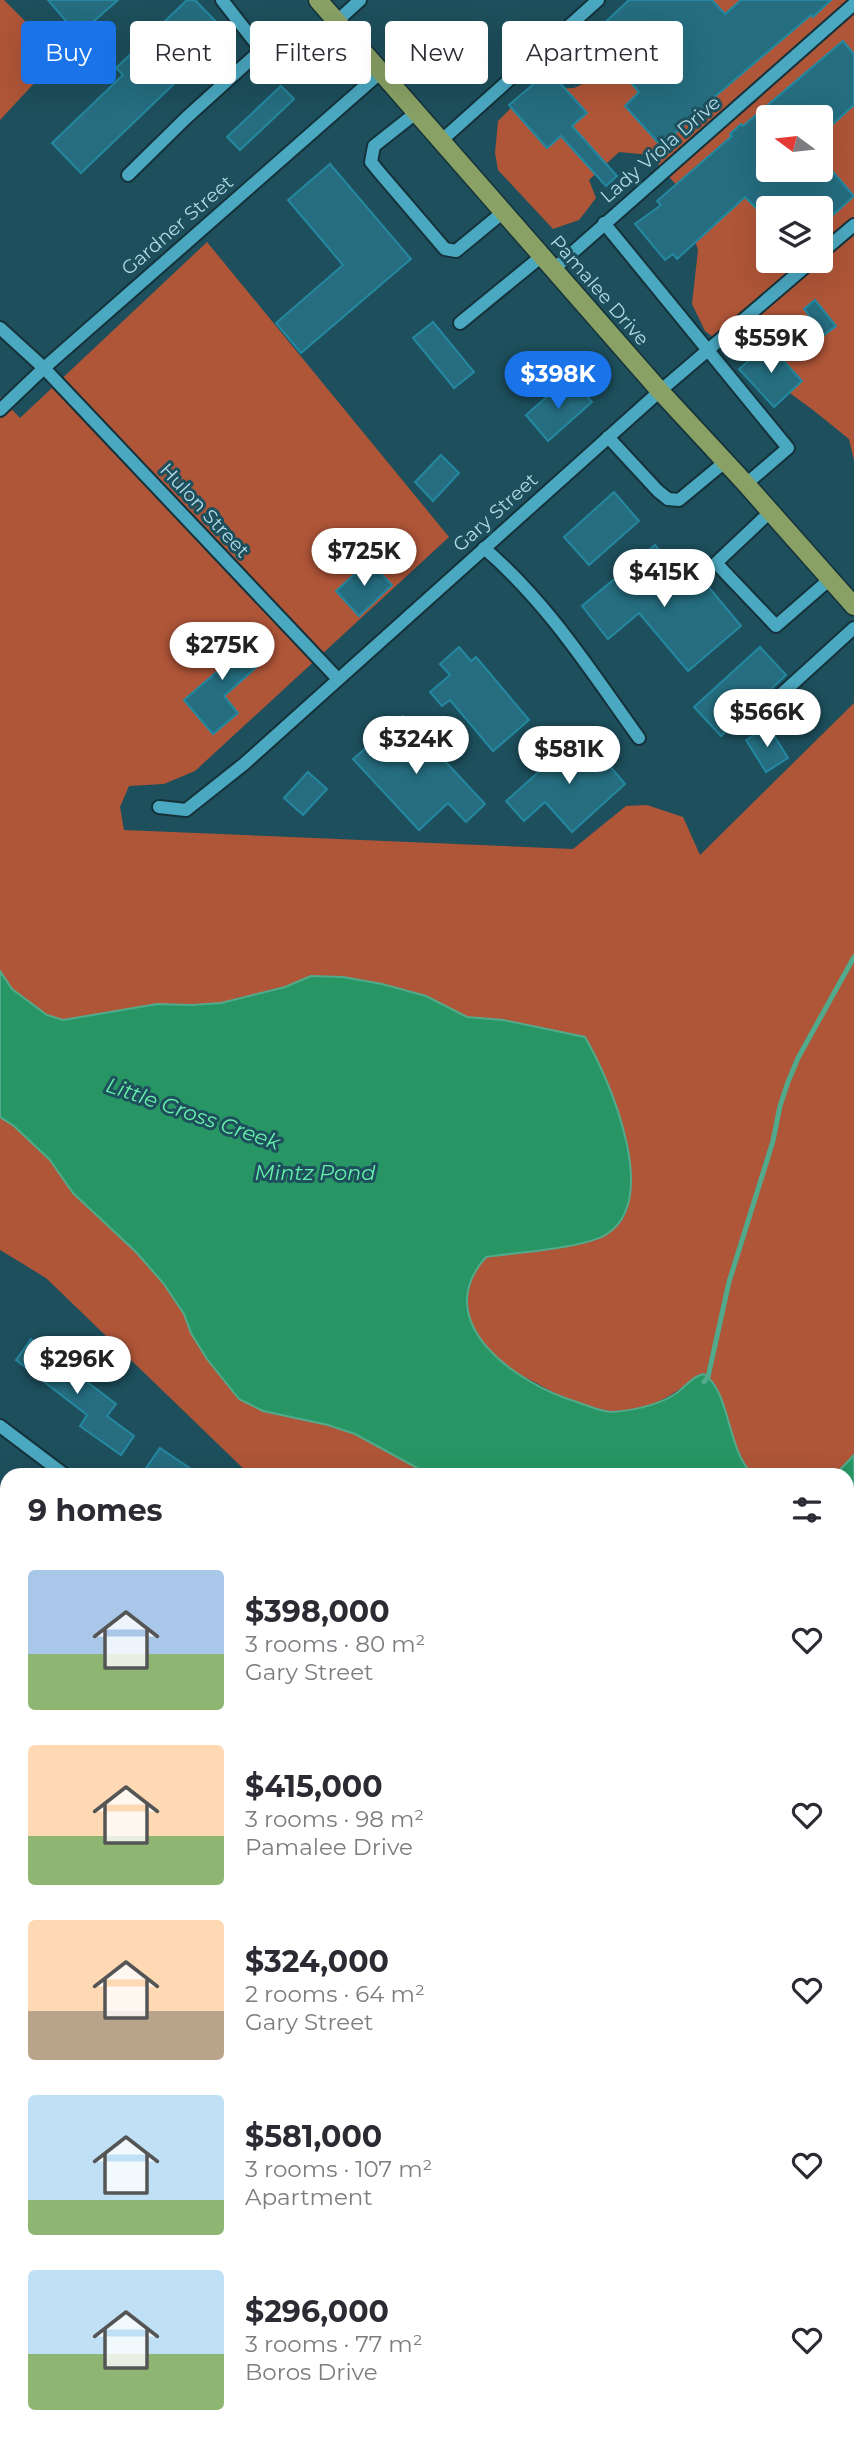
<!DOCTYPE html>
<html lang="en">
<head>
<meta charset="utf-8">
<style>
	body { margin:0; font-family:Montserrat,sans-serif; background:#f7f7f7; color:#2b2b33; height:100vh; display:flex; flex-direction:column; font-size:26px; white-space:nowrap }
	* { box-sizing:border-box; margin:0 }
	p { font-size:23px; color:#7c7c81 }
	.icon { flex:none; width:38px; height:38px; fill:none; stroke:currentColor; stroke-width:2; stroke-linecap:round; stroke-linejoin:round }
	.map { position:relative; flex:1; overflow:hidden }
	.side { position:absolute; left:0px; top:1468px; width:854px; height:975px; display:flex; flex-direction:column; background:#fff; border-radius:21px 21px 0 0; box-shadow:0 7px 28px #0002 }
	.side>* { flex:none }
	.banner { position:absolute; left:21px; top:21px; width:812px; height:63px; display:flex; gap:14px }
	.needle { width:46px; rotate:285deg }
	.buttons { position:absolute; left:756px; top:105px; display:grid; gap:14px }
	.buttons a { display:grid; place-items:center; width:77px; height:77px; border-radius:7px; background:#fff; box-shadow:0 7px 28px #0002; font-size:35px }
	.price { position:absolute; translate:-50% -60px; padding:0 16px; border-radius:24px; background:#fff; color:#222; font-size:23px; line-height:46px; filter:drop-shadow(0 2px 4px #0008) }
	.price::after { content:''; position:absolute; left:50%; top:42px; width:21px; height:16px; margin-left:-10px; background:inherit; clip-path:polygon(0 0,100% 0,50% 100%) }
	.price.selected { background:#1a73e8; color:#fff }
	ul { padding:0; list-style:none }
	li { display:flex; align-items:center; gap:21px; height:175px; padding:0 28px }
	li span { display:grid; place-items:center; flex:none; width:196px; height:140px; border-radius:7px; color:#555 }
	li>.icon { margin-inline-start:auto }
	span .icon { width:84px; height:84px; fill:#fffc; stroke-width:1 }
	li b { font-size:30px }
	h2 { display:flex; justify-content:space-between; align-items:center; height:84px; padding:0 28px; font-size:30px }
	.pill { padding:0 24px; border-radius:7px; background:#fff; box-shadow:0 7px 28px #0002; font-size:24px; line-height:63px }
	.pill.selected { background:#1a73e8; color:#fff }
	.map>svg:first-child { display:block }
	.forest { fill:#af5538; fill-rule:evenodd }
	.water { fill:#289664; stroke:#51aa8b; stroke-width:2 }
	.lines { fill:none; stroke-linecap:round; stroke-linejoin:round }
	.stream { stroke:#51aa8b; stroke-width:5 }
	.building { fill:#256d7f; stroke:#2588a1; stroke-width:2 }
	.minor-casing { stroke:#15323a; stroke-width:16 }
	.major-casing { stroke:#15323a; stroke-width:21 }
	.minor { stroke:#4ba8c1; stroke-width:12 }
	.major { stroke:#89a165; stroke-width:18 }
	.labels { text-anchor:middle; stroke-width:6; stroke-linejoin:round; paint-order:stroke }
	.street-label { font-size:19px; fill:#b0dae7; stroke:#1d4f5c }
	.water-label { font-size:21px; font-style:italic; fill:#66efaa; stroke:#1d4f5c }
</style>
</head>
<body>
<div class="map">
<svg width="854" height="2442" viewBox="0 0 854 2442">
	<rect width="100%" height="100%" fill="#1d4f5c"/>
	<!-- forest -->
	<g class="forest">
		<path d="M0 0H4L42 38 53 63 0 120Z"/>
		<path d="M656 0H854V460L849 439 813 410 705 331 692 304 698 250 678 187 650 155 619 152 589 180 596 198 579 220 553 229 498 170 495 153 498 121 529 90 574 88 608 73 666 41ZM768 117H821V170H768ZM768 208H821V261H768Z"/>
		<path d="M207 242 449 537 195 771 164 784 129 786 120 807 124 830 573 849 626 806 647 805 683 817 700 855 854 703V1455L835 1475H753L738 1455 718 1391 697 1376C673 1396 643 1414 610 1412 590 1411 557 1395 540 1385 529 1379 517 1374 507 1366 468 1339 452 1296 486 1257 519 1252 599 1248 620 1223 631 1210 631 1187 631 1171L503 1020 467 1017 426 996 382 984 343 977 311 976 285 987 221 1003 192 1005 157 1004 63 1020 47 1015 11 988 0 971V397L20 418Z"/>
		<path d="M0 1117 14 1126 50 1160 73 1193 136 1252 164 1284 184 1315 191 1333 207 1359 239 1399 355 1434 430 1475H250L46 1278 0 1250Z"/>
		<path d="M847 1788 854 1808V2180L847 2179Z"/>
	</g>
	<!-- water -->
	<g class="water">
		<path d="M0 971 12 989 47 1015 63 1020 157 1004 192 1005 221 1003 285 987 311 976 343 977 382 984 426 996 467 1017 503 1020 585 1037C610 1080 661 1199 607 1234 586 1248 513 1253 486 1257 427 1323 519 1385 577 1402 588 1406 601 1412 613 1412 635 1410 660 1405 678 1392 687 1385 693 1376 704 1374 731 1393 726 1448 753 1475H430L355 1434 328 1425 263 1411 239 1399 207 1359 191 1333 184 1314 164 1284 136 1252 73 1193 50 1160 14 1126 0 1117Z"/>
		<path d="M854 1455V1808L847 1788V1475H835Z"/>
		<path d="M847 2321 854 2326V2442H647L650 2436H847Z"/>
	</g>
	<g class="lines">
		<!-- stream -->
		<g class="stream">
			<path d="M704 1382 708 1377 729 1282 773 1141 780 1106 788 1082 798 1058 854 957"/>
			<path d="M847 2230 854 2222"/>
		</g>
	</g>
	<!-- building -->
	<g class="building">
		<path d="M48 0H118L78 35Z"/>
		<path d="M187 0H195L227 33 81 173 52 143 123 75 116 68Z"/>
		<path d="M629 0H712L725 14 741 0H831L813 17 811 15 712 99 672 136 674 138 663 148 625 106 639 92 587 34 598 24 600 27Z"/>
		<path d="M843 41 854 54V105L821 135V117H768V170H821V158L854 196 821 226V208H768V220L745 197 677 259 673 254 665 260 635 224 661 205 657 201 732 136 730 134 741 124 743 126Z"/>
		<path d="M549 71 587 113 572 126 617 176 606 186 561 136 547 148 509 105Z"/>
		<path d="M281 86 294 99 240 150 227 137Z"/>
		<path d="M330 164 411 259 301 353 276 323 343 265 288 200Z"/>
		<path d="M815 300 836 326 824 335 804 309Z"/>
		<path d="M433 322 474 372 454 388 413 338Z"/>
		<path d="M768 344 802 381 774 407 739 369Z"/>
		<path d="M559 386 568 397 579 387 592 402 548 441 526 415Z"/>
		<path d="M441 455 459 473 433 501 415 482Z"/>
		<path d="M614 492 639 521 589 565 564 537Z"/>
		<path d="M655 545 696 595 707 585 741 626 688 671 639 613 608 639 582 606Z"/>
		<path d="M369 561 392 585 359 616 336 591Z"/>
		<path d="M231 630 260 664 224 696 238 713 213 734 184 700 220 669 206 652Z"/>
		<path d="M459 647 471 661 476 657 529 720 493 751 450 700 442 706 430 692 450 675 440 664Z"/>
		<path d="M760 647 786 675 721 736 694 707Z"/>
		<path d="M403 716 485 804 466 822 448 803 419 830 353 759Z"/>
		<path d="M768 726 788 758 766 772 746 740Z"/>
		<path d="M579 736 607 767 609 765 625 784 572 832 545 802 524 821 506 801Z"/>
		<path d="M308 772 327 789 303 815 284 798Z"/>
		<path d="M31 1339 116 1404 107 1416 134 1436 121 1455 80 1426 87 1415 16 1360Z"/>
		<path d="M160 1448 200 1475H156L146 1468Z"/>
	</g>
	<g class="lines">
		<defs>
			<g id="minor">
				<path d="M222 0 261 50 287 62 299 56 360 0"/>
				<path d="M417 112 374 146 371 162 380 173 445 249 456 251 502 213"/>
				<path d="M442 140 598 0"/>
				<path d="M128 175 186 118 261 50"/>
				<path d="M604 223 788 448 746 484"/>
				<path d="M821 253 854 225"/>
				<path d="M555 268 854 4"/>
				<path d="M460 323 543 255"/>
				<path d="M0 328 44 368 338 679"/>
				<path d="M0 410 44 368 381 72"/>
				<path d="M608 437 658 491 668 499 679 500 726 461"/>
				<path d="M770 512 716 563 776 626 830 579"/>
				<path d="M484 548C548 603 590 670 639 738"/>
				<path d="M765 709 854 628"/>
				<path d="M159 807 186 810 244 764 660 391 812 261"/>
				<path d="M0 1426 65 1475"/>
				<path d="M0 1618 7 1611"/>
				<path d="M0 2041 7 2038"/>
				<path d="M847 2201 854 2203"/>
				<path d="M0 2325 7 2323"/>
				<path d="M368 2436 369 2442"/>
				<path d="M120 2442 137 2436"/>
			</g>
			<path id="major" d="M318 0 660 391 746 484 854 606"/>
		</defs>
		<!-- minor casing -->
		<use href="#minor" class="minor-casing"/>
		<!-- major casing -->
		<use href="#major" class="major-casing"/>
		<!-- minor -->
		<use href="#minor" class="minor"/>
		<!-- major -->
		<use href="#major" class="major"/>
	</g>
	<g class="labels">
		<!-- street labels -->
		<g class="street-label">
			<text transform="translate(660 149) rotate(-41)" y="7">Lady Viola Drive</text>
			<text transform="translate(177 225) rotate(-41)" y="7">Gardner Street</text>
			<text transform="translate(600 290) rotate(49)" y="7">Pamalee Drive</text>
			<text transform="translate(205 510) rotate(47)" y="7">Hulon Street</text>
			<text transform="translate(495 512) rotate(-42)" y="7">Gary Street</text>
		</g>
		<!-- water labels -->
		<g class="water-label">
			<text transform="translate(193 1114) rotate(19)" y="7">Little Cross Creek</text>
			<text x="315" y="1180">Mintz Pond</text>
		</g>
	</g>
</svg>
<div class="buttons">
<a><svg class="needle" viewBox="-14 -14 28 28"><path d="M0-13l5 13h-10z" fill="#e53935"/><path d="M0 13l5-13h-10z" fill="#7c7c81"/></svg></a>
<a><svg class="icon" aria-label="layers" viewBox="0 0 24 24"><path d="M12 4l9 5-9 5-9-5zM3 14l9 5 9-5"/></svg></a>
</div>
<b class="price" style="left:771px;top:375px">$559K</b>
<b class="price selected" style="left:558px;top:411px">$398K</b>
<b class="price" style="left:364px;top:588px">$725K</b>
<b class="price" style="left:664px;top:609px">$415K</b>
<b class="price" style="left:222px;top:682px">$275K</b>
<b class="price" style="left:767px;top:749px">$566K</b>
<b class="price" style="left:416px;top:776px">$324K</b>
<b class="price" style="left:569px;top:786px">$581K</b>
<b class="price" style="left:77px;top:1396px">$296K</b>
<div class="banner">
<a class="pill selected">Buy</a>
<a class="pill">Rent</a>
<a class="pill">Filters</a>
<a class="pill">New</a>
<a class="pill">Apartment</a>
</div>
<section class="side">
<h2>9 homes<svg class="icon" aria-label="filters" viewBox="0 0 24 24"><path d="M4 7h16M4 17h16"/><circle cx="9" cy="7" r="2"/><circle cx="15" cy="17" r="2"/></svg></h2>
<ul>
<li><span style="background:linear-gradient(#a9c7e8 60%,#8fb573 0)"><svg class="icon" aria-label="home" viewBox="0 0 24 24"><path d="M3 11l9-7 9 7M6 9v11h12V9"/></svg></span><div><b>$398,000</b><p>3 rooms · 80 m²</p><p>Gary Street</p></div><svg class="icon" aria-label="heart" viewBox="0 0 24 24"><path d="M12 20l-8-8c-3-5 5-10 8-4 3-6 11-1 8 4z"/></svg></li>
<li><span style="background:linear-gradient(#ffd9b3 65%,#8fb573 0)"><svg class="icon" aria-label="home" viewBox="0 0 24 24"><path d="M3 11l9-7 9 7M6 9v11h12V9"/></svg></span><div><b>$415,000</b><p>3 rooms · 98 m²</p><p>Pamalee Drive</p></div><svg class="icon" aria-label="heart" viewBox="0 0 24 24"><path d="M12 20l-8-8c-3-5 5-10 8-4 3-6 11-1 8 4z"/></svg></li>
<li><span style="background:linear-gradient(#ffd9b3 65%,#b9a48a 0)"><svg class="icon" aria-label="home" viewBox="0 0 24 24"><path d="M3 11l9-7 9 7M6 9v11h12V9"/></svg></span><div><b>$324,000</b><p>2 rooms · 64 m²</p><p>Gary Street</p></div><svg class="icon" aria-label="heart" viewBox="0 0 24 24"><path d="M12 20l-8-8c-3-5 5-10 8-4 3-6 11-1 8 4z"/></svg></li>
<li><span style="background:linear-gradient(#bfe0f5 75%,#8fb573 0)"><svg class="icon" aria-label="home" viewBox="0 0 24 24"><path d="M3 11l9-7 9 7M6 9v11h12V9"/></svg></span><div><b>$581,000</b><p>3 rooms · 107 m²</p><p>Apartment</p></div><svg class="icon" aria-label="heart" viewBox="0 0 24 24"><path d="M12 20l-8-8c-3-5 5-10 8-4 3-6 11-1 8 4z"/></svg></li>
<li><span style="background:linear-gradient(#bfe0f5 60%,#8fb573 0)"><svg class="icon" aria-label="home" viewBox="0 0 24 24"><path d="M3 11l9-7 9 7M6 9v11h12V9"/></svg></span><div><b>$296,000</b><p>3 rooms · 77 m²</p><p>Boros Drive</p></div><svg class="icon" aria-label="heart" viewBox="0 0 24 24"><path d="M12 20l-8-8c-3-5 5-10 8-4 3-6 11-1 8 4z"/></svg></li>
</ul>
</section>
</div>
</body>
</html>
